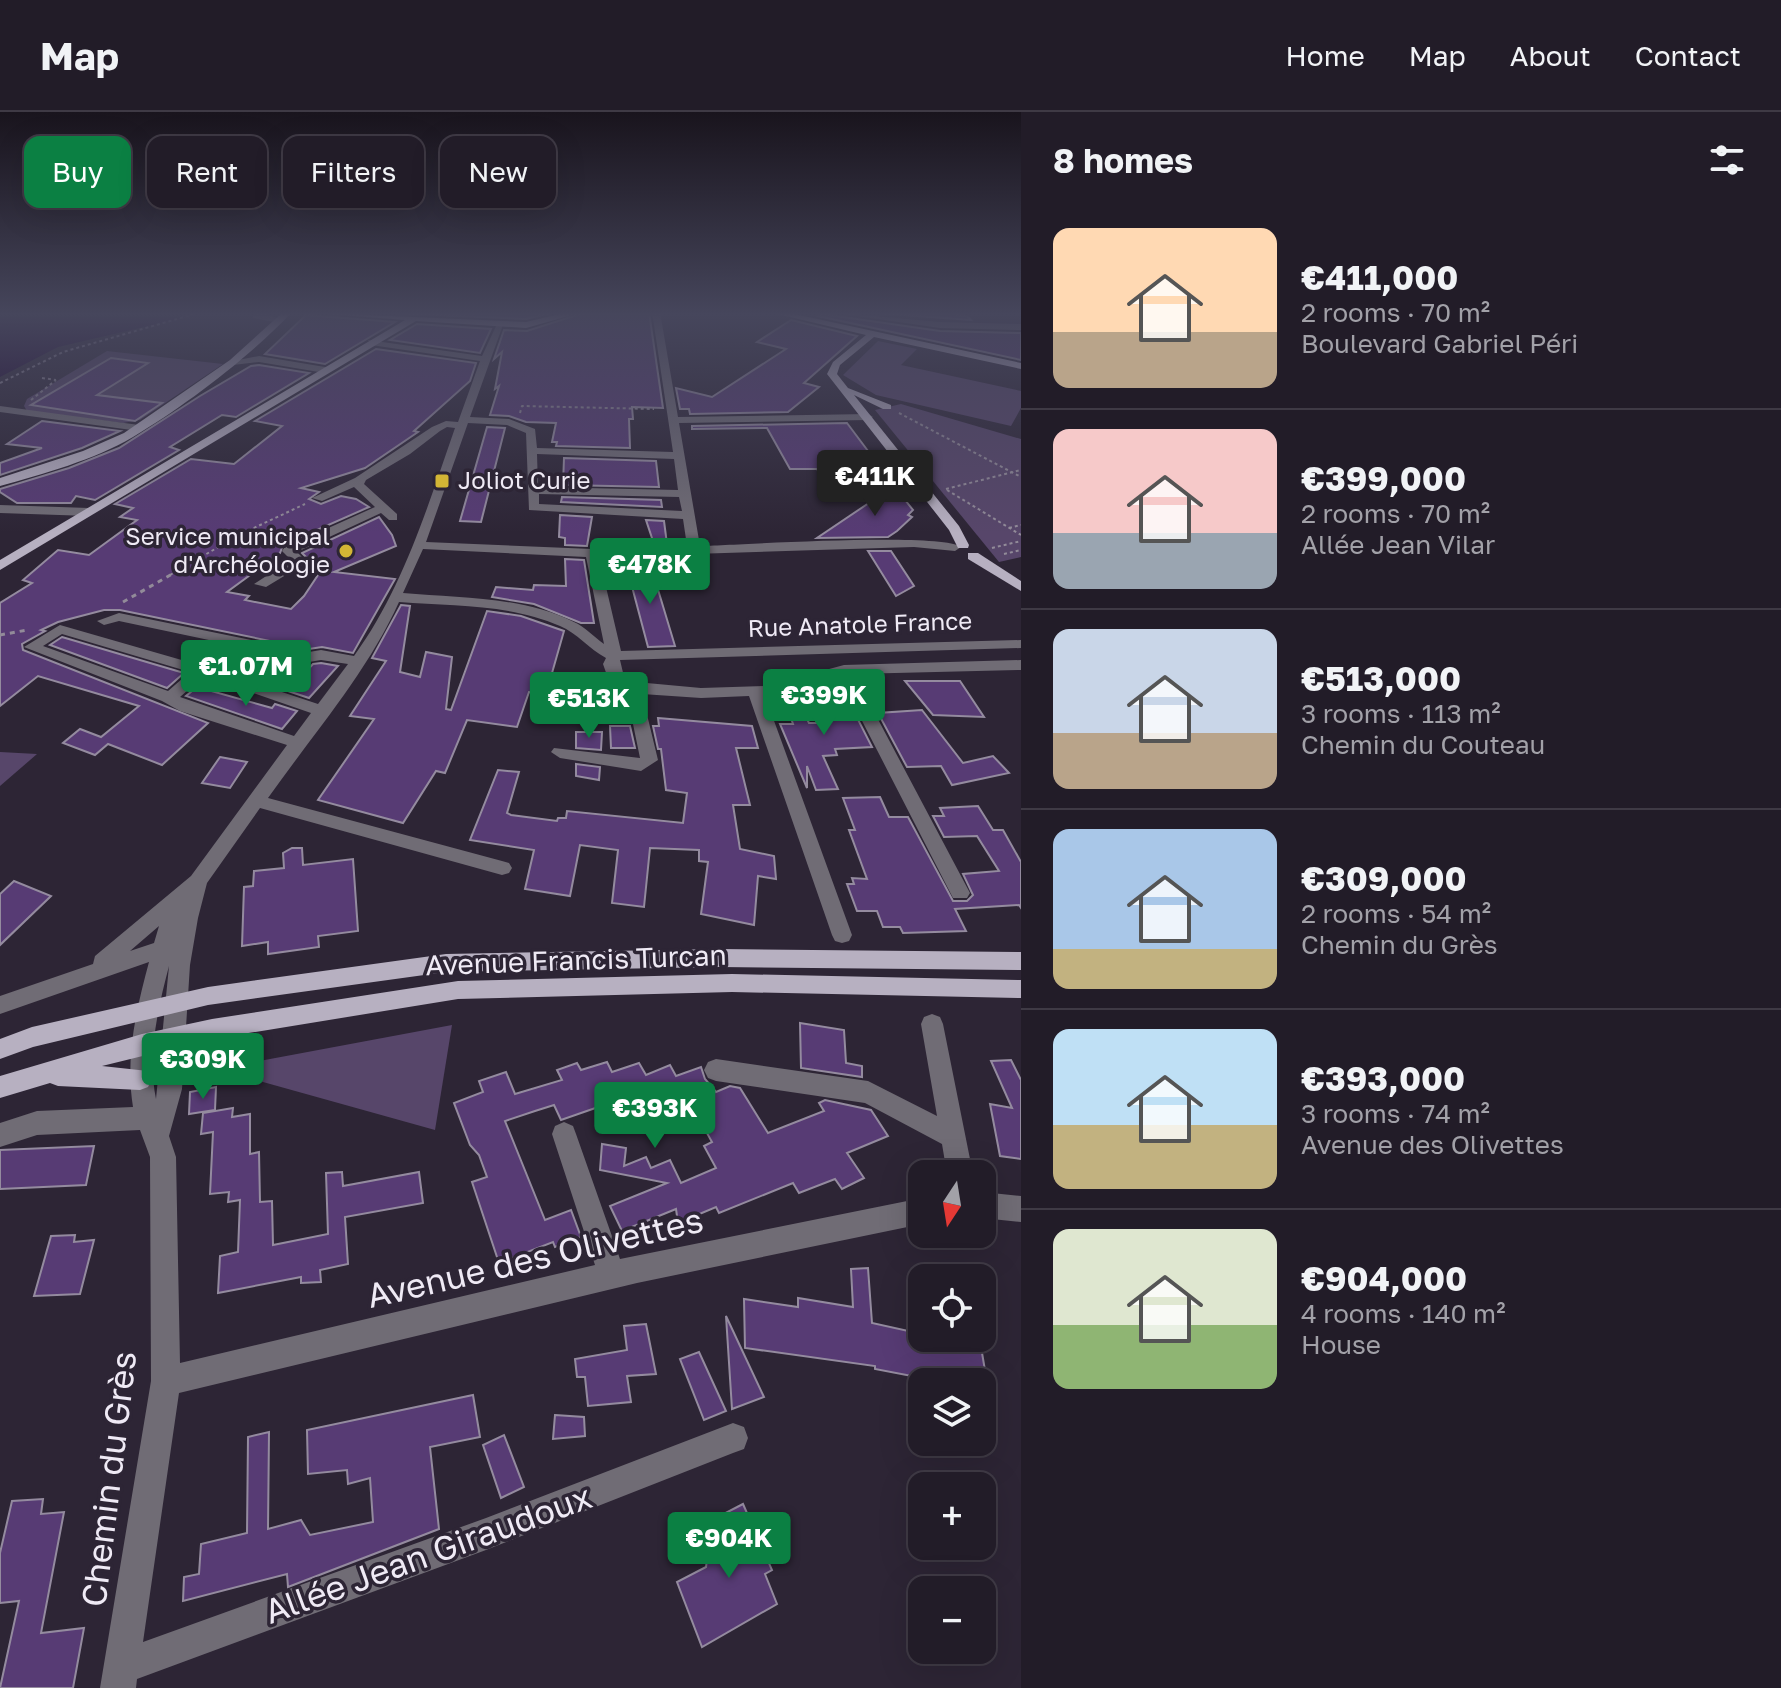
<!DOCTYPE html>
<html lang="en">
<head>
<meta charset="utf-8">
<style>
	body { margin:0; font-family:"Golos Text",sans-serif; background:#2a2530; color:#f1f3f6; height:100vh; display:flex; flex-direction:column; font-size:30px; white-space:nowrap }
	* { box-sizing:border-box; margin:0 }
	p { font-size:26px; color:#a2a1a8 }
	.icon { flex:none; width:44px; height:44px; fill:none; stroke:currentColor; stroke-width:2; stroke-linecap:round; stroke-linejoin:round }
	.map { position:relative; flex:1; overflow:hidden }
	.details { display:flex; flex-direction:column; background:#221c28; width:760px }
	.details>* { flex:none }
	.guide { position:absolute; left:24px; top:24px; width:760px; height:72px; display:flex; gap:16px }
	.needle { width:52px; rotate:192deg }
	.tools { position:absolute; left:908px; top:1048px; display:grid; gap:16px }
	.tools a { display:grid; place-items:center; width:88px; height:88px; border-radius:16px; background:#221c28; box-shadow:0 8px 32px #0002,0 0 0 2px #3f3a45; font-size:40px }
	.price { position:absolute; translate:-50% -68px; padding:0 18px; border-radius:8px; background:#0b8043; color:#fff; font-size:26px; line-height:52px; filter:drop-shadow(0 2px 4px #0008) }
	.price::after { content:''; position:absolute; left:50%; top:48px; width:24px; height:18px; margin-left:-12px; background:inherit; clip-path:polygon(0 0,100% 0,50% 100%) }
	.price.active { background:#222; color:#fff }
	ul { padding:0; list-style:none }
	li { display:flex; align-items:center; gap:24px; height:200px; padding:0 32px }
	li+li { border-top:2px solid #3f3a45 }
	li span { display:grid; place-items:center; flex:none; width:224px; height:160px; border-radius:16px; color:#555 }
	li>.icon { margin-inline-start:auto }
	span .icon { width:96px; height:96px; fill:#fffc; stroke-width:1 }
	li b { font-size:34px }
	h2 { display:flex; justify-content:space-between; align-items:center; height:96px; padding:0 32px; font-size:34px }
	.pill { padding:0 28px; border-radius:16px; background:#221c28; box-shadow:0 8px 32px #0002,0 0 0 2px #3f3a45; font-size:28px; line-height:72px }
	.pill.active { background:#0b8043; color:#fff }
	header { display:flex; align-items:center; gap:48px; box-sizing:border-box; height:112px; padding:0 40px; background:#221c28; border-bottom:2px solid #3f3a45 }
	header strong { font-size:38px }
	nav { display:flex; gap:44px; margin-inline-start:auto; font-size:28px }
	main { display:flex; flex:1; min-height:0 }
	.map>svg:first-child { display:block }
	.green { fill:#57466a }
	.water { fill:#19002e }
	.building { fill:#573b74; stroke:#948b9f; stroke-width:2 }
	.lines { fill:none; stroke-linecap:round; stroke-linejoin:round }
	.path-far1 { stroke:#928b99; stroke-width:2; stroke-dasharray:3 3; stroke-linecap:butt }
	.path { stroke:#928b99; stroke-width:3; stroke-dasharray:5 5; stroke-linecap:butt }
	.minor { fill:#706c75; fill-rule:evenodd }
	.major { fill:#b7b0c1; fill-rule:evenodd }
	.poi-dot { fill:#d3b635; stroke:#2d2535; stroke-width:3 }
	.labels { text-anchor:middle; stroke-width:7; stroke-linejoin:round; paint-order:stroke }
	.far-poi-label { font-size:24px; fill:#efeaf5; stroke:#2d2535; text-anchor:start }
	.far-street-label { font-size:24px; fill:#efeaf5; stroke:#2d2535 }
	.street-label { font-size:28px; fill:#efeaf5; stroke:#2d2535 }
	.near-street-label { font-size:34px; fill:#efeaf5; stroke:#2d2535 }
</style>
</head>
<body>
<header>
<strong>Map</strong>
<nav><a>Home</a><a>Map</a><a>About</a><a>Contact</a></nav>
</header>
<main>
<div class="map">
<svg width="1021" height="1576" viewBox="0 0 1021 1576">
	<rect width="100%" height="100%" fill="#2d2535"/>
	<!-- green -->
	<g class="green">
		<path d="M878 229 917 237 901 253 1021 279V296L1011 314 876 283 843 263Z"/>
		<path d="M107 239 223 252 140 308 123 311 27 299 24 294 27 287Z"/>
		<path d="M901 292 1021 327V445L999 450 875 298Z"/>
		<path d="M0 640 37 642 0 674Z"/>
		<path d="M452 913 435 1018 216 957Z"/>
	</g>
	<!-- water -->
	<path class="water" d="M0 200H194L178 207 58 235 0 265Z"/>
	<!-- building -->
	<g class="building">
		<path d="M372 200H554L526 207Z"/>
		<path d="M586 200H649L663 296 632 295 633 307H629L630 336 556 334 557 330H552L556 311 526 310 509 304 490 303 499 274 495 277 502 240 494 247 504 218 527 219Z"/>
		<path d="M864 200H954L956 203 967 204 971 208Z"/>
		<path d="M822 202 940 219 1021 221V248L818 204Z"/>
		<path d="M306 203 395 210 325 252 265 242Z"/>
		<path d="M791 208 857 224 804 271 819 275 788 300 690 302 689 297H680L676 276 712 285 786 237 757 230Z"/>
		<path d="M417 212 491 217 480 241 390 228Z"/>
		<path d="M376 237 476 251 470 269 414 319 418 320 365 356 301 376 319 380 309 387 321 392 341 384 356 387 369 395 283 433 280 441 227 480 249 484 245 488 291 497 304 484 320 460 308 452V447L302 441 379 405 392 423 396 434 334 460 395 467 353 541 322 535 309 537 120 498H104L58 510 41 518 45 519 22 532 23 538 208 611 162 653 108 632 95 643 63 631 80 617 101 625 139 594 38 564 0 594V491L32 471 23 468 58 438 89 443 137 408 120 405 133 396 115 392 191 347 234 352 282 314 255 309Z"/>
		<path d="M111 246 148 251 97 283 162 291 135 309 31 293Z"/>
		<path d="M259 253 309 261 236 305 222 303 170 335 179 338 95 388 76 384 71 391H17L0 380V377L69 356 119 336 200 284 251 254Z"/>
		<path d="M42 309 120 319 82 336 0 363V351L42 336 7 332Z"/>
		<path d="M847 311 892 371H839L824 368 817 357H790L767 316 692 317V314Z"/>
		<path d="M487 315 505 316 481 410 460 409Z"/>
		<path d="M564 346 656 349 659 375 563 373Z"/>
		<path d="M894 374 913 398 908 403 912 405 897 419 888 425 817 426Z"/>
		<path d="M562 385 661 388 662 395 561 390Z"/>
		<path d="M560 403 592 405 587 434 565 433V426L559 425Z"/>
		<path d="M646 408 664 409 667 432H654Z"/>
		<path d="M868 439H891L914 474 896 484Z"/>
		<path d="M565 447 584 448 594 511H581L534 492 492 485 496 475 533 478 534 473 566 474Z"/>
		<path d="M650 451 675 534 648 535 626 452Z"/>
		<path d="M401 493 410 494 400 560 420 565 426 540 452 545 446 597 451 598 487 499 521 504 564 519 552 561 570 562 571 584 529 580 517 615 467 608 445 661 436 659 403 711 318 688 374 607 350 604 386 549 372 546Z"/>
		<path d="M62 525 184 561 167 576 50 533Z"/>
		<path d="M321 551 338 554 309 586 288 579 313 552Z"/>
		<path d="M905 569H960L984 605 933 603Z"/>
		<path d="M197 575 272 596 275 592 297 599 282 617 186 584Z"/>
		<path d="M844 580 872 635 835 637 837 643 823 644 838 677 816 678 807 654V676L780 612H793L791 606 804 601 809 611H822L805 583Z"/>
		<path d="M922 598 963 651 993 644 1009 661 952 673 941 654 907 655 878 601Z"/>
		<path d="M658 606 752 614 758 636H736L750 693H733L740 737 774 744 776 767 758 764 754 813 701 802 708 750 699 749V738L650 736 644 795 612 791 618 738 580 733 570 784 525 777 534 738 470 728 498 658 519 660 507 701 511 703 557 709 558 706H566L567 699 683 711 687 681 666 678 661 637H658L653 614H659Z"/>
		<path d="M610 614H630L635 636H611Z"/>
		<path d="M576 620H602L601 638 576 636Z"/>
		<path d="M220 645 247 650 230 676 202 671Z"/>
		<path d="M576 652 600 655 599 668 576 664Z"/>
		<path d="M880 685 889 705H908L953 789H967L973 783 963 762 999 759 977 724 944 725 933 704H944L940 696 978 694 993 718H1003L1021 750V796L1019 793 955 797 966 819 903 821 900 815H883L877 799H857L847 772H854L852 766 867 767 849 718H855L843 686Z"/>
		<path d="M292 736H302L303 753 353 747 358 819 318 824 319 835 268 842V830L242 834 244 775 253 774 254 759 284 756 283 741Z"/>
		<path d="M14 769 51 784 0 833V782Z"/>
		<path d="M800 911 844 918 846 951 862 954V965L801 956Z"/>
		<path d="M1011 948 1021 968V1047L1000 1044 990 992 1012 996 991 949Z"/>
		<path d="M607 950 612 960 639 951 646 963 670 953 676 964 701 955 705 967 716 980 730 974 740 976 768 1021 824 999 819 991 825 988 871 998 888 1024 847 1041 864 1066 842 1077 835 1067 799 1081 793 1071 719 1101 716 1095 678 1111 676 1097 622 1119 610 1094 667 1071 600 1058 602 1032 626 1036 624 1054 646 1045 651 1056 670 1048 681 1071 716 1056 704 1034 712 1030 693 996 668 1005 660 991 632 1001 627 991 607 998V992L561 1008 554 993 535 999 505 1009 545 1108 571 1098 581 1125 555 1135 553 1130 499 1151 472 1070 487 1065 479 1043 470 1033 454 991 483 980 479 969 506 960 515 982 562 968 557 958 577 951 581 958Z"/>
		<path d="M216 975 215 998 189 1002 190 980Z"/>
		<path d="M233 996 232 1005 250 1002V1042L259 1040 260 1090 272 1089 273 1133 328 1122 326 1061 342 1060 343 1074 419 1060 423 1091 345 1105 348 1152 320 1158 321 1170 301 1171V1165L218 1181 220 1144 238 1140 240 1088 228 1090 229 1080 210 1082 213 1020 201 1022 203 1001Z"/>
		<path d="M94 1034 86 1073 0 1077V1038Z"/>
		<path d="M75 1123 74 1130 94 1128 80 1182 34 1184 51 1124Z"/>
		<path d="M868 1156 872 1211 922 1222V1226H950L961 1228 962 1232 981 1235 987 1270H943L875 1257V1254L745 1236 744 1187 798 1195V1186L853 1195 851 1157Z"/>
		<path d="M726 1204 764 1285 732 1297Z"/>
		<path d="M646 1212 656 1262 627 1264 631 1290 588 1294 585 1265H577L575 1247 627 1238 624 1214Z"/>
		<path d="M699 1240 726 1299 704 1308 680 1247Z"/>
		<path d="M473 1283 480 1325 430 1335 439 1417 288 1475 287 1462 183 1489 184 1465 199 1462 201 1432 247 1421 248 1325 269 1320 268 1417 301 1408 310 1423 373 1410 370 1366 348 1372 347 1358 308 1362 307 1318Z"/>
		<path d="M555 1303 584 1305 585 1324 553 1327Z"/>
		<path d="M504 1323 524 1375 501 1386 483 1333Z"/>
		<path d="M43 1387 41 1402 64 1400 41 1521 84 1516 73 1576H0L19 1489 0 1491V1441L12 1389Z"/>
		<path d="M743 1392 772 1458 765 1462 777 1492 702 1535 677 1470 706 1455 709 1434 721 1424 714 1407Z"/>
	</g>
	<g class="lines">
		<!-- path-far1 -->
		<g class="path-far1">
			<path d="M42 266 56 268"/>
			<path d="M0 271 63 240 201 200"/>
			<path d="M31 288 56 268"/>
			<path d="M520 301 522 294 654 297"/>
			<path d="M899 301 1021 365"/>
			<path d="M946 377 1021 358"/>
			<path d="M947 378 1021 423"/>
			<path d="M1009 416 1021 413"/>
			<path d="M992 436 1021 429"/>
			<path d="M1004 442 1021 438"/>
			<path d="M170 463 241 422 305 392"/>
		</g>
		<!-- path -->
		<g class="path">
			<path d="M123 490 174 461"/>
			<path d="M0 523 27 518"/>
		</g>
		<!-- minor -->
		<g class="minor">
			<path d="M259 200H272L267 203 284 208 280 211 253 206V202Z"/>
			<path d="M652 200H660L678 305 868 302 873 305 868 308 679 311 700 434C740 433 940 420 961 435L955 439 914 435 599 445 621 539 1021 528V536L620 548 625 569 701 576 766 574 844 553 1021 548V558L854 562 970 781 967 786H953L839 564 765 584 852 823 849 829 842 831 835 829 832 823 749 584 701 586 642 582 658 648 641 659 560 646 551 640 554 636 640 646 626 578 610 572 603 552 606 546C589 537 577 521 560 514 510 492 453 494 399 490 367 561 314 621 268 686L502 749 509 751 512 756 509 761 502 763 260 696 207 771 198 806 190 853 182 977 169 1024 176 1045 180 1251 595 1153 552 1022 555 1014 564 1010 573 1014 576 1022 620 1147 922 1086V1112L637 1171 179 1281 143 1530 486 1406 733 1311 744 1315 748 1326 744 1337 733 1341 486 1438 137 1567 136 1576H100L151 1269 150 1045 140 1018 37 1023 0 1035V1011L37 999 133 995C125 946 136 898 149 850L0 902V884L93 852 95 844 191 764 287 633 180 599 162 589 24 535 60 513 199 553 223 531 119 509 104 513 97 509 119 501 309 540 321 538 354 544C403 477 428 393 455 316L447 315 440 319 410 342 366 368 364 372 397 402V408H389L381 401 297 440 306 449 304 452 266 475 254 472 291 448 282 439 284 436 375 395 354 375 322 389 312 386 355 366 432 315 446 309 458 310 480 249 371 233 368 228 482 244 497 212 504 210 470 305 509 307 535 317 537 336 673 340ZM468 311 507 313 526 321 529 398 683 407 687 434 592 437 426 430ZM537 342 674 347 678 378 538 375ZM539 382 679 385 682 399 539 392ZM423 437 586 445 604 532C594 525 585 515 574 510 522 484 459 486 403 481ZM62 522 190 560 168 579 43 534ZM238 534 309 550 321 548 348 552 318 592 213 557ZM204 564 311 601 294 624 180 585ZM159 814 154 831 130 839ZM169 854 156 987C147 943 158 896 169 854Z"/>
			<path d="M829 200 940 210 1021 212V218L940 216Z"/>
			<path d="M259 244 325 255 330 258 325 261 259 250 233 253 228 250Z"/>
			<path d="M0 294 139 313 144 316 139 319 0 300Z"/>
			<path d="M0 393 89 396 95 400 89 404 0 401Z"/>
			<path d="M932 902 940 905 943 912 973 1062H947L942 1032 865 991 716 969 708 966 704 958 708 950 716 947 868 969 937 1004 921 912 924 905Z"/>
			<path d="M982 1080 1021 1084V1110L982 1106Z"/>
		</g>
		<!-- major -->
		<g class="major">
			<path d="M283 200H292C251 244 185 294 133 325 94 348 43 362 0 374V366L83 339 124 321 230 248Z"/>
			<path d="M301 200 526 210 568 200H583L526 216 416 209 0 458V448L405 208Z"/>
			<path d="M769 200H785L1021 251V257L874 225 840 253 837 262 848 276 891 293V297H883L854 283 959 414 969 433 968 436H958L949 418 827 262 833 250 866 223Z"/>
			<path d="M968 441H978L1021 469V479L968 447Z"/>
			<path d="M720 837 1021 840V858L720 855 446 860 208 893 33 935 0 947V927L32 915 208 875 446 842Z"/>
			<path d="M732 862 1021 868V886L732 880 458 887 212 927 102 954 148 959 152 967 148 975 140 978 58 974 50 971 0 986V964L142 922 212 907 458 869Z"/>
		</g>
	</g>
	<!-- sky -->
	<linearGradient id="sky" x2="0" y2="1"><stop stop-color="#19141d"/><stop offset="0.48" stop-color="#46465c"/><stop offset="1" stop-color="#46465c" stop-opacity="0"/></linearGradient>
	<rect width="1021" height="421" fill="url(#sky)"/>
	<!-- markers -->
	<g class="poi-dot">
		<rect x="434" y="361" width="16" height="16" rx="4"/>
		<circle cx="346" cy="439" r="8"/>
	</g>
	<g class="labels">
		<!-- far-poi labels -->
		<g class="far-poi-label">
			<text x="458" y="377">Joliot Curie</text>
			<text x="330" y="433" text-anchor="end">Service municipal<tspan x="330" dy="28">d'Archéologie</tspan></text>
		</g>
		<!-- far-street labels -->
		<g class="far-street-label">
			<text transform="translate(860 513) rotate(-2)" y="8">Rue Anatole France</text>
		</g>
		<!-- street labels -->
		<g class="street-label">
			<text transform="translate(576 848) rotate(-2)" y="10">Avenue Francis Turcan</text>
		</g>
		<!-- near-street labels -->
		<g class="near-street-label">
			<text transform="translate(535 1146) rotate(-13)" y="12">Avenue des Olivettes</text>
			<text transform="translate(109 1367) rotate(-83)" y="12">Chemin du Grès</text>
			<text transform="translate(428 1442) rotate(-20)" y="12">Allée Jean Giraudoux</text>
		</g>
	</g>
</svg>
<div class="tools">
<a><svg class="needle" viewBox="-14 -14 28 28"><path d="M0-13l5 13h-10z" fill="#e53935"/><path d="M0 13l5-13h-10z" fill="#a2a1a8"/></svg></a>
<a><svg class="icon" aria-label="locate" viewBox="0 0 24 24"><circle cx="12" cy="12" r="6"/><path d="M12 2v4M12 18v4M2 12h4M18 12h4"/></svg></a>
<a><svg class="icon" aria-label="layers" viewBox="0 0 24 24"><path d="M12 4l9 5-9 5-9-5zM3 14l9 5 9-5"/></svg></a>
<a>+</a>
<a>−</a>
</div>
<b class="price active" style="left:875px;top:406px">€411K</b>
<b class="price" style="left:650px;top:494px">€478K</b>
<b class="price" style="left:246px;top:596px">€1.07M</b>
<b class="price" style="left:824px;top:625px">€399K</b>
<b class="price" style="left:589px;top:628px">€513K</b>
<b class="price" style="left:203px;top:989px">€309K</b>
<b class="price" style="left:655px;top:1038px">€393K</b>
<b class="price" style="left:729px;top:1468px">€904K</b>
<div class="guide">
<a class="pill active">Buy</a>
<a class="pill">Rent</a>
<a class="pill">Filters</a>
<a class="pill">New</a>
</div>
</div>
<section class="details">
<h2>8 homes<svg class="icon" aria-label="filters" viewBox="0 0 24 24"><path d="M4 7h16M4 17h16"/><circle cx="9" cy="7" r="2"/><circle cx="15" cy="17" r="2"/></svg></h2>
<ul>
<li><span style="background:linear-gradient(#ffd9b3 65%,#b9a48a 0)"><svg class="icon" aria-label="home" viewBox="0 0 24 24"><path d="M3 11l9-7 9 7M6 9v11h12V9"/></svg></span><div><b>€411,000</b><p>2 rooms · 70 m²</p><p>Boulevard Gabriel Péri</p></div></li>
<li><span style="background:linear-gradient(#f6c9c9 65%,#9aa5b1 0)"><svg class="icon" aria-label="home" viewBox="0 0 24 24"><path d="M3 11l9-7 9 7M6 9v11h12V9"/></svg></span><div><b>€399,000</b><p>2 rooms · 70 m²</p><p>Allée Jean Vilar</p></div></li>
<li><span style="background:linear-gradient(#c9d6e8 65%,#b9a48a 0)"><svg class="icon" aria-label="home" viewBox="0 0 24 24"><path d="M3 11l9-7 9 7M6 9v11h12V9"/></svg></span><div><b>€513,000</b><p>3 rooms · 113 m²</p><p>Chemin du Couteau</p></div></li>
<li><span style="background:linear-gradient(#a9c7e8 75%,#c2b280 0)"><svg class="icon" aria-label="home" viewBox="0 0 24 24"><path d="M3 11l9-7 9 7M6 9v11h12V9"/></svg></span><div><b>€309,000</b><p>2 rooms · 54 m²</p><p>Chemin du Grès</p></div></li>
<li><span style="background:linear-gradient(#bfe0f5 60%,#c2b280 0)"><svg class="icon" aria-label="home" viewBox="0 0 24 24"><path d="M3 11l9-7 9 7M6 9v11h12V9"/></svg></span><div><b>€393,000</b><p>3 rooms · 74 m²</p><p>Avenue des Olivettes</p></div></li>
<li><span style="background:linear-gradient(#dfe7d0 60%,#8fb573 0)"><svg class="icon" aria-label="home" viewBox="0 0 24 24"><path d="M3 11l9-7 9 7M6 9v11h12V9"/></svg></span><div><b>€904,000</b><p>4 rooms · 140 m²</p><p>House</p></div></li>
</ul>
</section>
</main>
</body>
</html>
